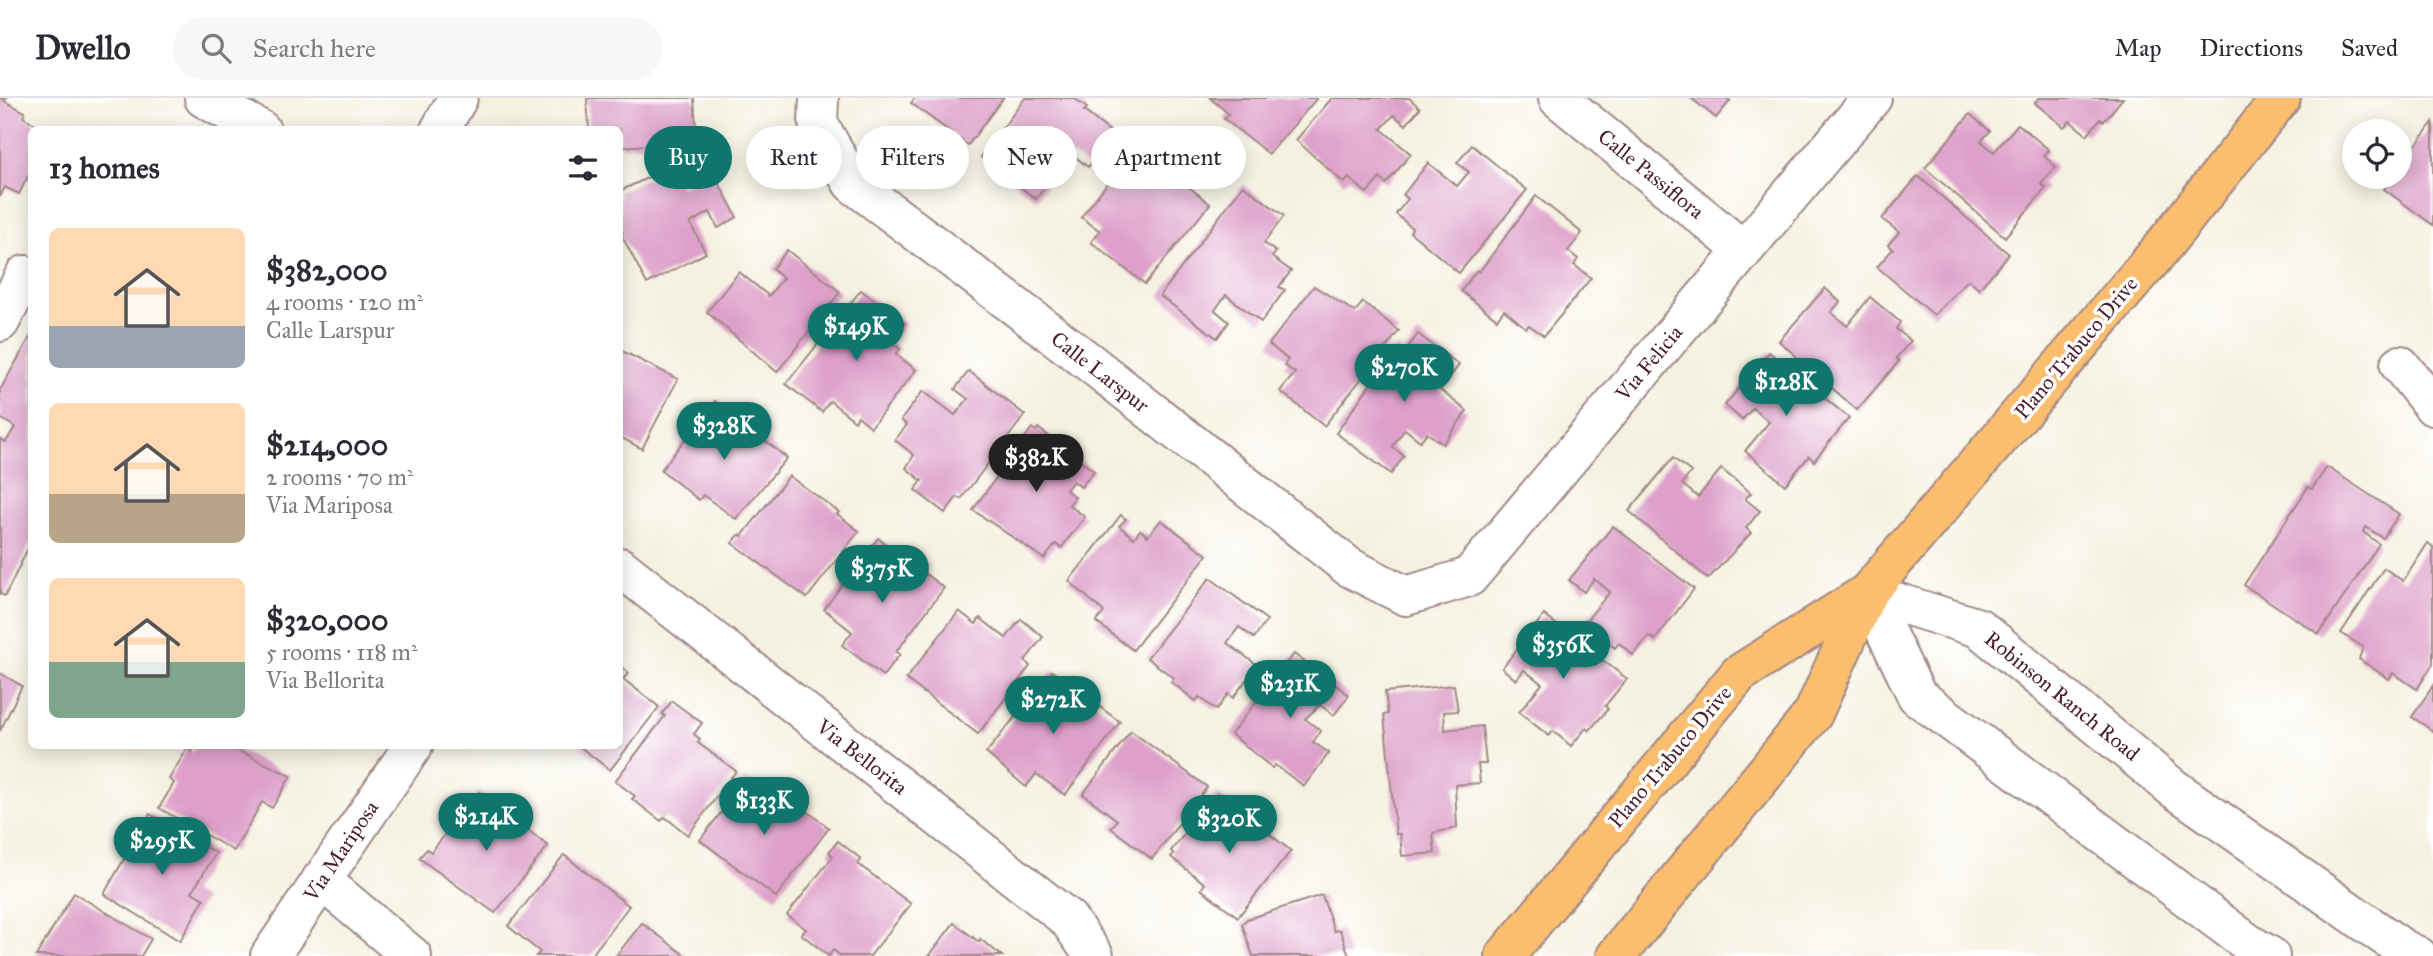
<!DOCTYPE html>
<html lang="en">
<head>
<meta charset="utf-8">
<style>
	body { margin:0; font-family:"IM FELL Great Primer",serif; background:#f7f7f7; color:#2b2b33; height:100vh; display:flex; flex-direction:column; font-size:26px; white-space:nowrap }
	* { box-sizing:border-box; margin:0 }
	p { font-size:23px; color:#7c7c81 }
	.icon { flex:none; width:38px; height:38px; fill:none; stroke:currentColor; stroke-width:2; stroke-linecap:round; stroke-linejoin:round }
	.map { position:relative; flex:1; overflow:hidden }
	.drawer { position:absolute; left:28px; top:28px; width:595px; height:623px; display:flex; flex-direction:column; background:#fff; border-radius:10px; box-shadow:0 4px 18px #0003 }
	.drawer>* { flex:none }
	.guide { position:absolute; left:644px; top:28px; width:665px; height:63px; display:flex; gap:14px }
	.tools { position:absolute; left:2342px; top:21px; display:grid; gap:14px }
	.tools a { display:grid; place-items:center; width:70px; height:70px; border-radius:50%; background:#fff; box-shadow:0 4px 18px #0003; font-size:35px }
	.price { position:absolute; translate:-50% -60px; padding:0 16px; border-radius:24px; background:#0f766e; color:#fff; font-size:23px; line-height:46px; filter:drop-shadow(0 2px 4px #0008) }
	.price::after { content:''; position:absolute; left:50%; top:42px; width:21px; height:16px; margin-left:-10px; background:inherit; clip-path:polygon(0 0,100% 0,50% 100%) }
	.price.current { background:#222; color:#fff }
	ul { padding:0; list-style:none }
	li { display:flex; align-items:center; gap:21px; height:175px; padding:0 21px }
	li span { display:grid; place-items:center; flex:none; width:196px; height:140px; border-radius:10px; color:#555 }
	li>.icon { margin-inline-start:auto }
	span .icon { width:84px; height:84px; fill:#fffc; stroke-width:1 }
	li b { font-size:30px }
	h2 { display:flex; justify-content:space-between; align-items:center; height:84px; padding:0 21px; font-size:30px }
	.tag { padding:0 24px; border-radius:32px; background:#fff; box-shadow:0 4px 18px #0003; font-size:24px; line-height:63px }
	.tag.current { background:#0f766e; color:#fff }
	header { display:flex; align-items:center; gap:42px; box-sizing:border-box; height:98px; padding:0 35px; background:#fff; border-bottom:2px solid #e1e1e2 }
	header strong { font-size:33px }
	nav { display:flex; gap:38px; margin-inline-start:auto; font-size:24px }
	.search { width:490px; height:63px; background:#f7f7f7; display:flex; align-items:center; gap:18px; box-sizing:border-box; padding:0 24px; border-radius:38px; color:#7c7c81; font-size:26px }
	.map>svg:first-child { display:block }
	.building { fill:#dea0ca }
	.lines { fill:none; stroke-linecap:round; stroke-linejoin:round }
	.minor-casing { stroke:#a08886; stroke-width:42 }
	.major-casing { stroke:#a08886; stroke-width:42 }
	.minor { stroke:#fff; stroke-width:38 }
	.major { stroke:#fbbd6e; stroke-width:38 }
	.labels { text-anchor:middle; stroke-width:7; stroke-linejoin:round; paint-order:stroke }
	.street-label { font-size:21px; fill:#4a1f2b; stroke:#fff }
</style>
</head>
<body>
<header>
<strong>Dwello</strong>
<div class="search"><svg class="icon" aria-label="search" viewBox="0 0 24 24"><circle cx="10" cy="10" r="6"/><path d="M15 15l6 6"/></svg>Search here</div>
<nav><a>Map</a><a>Directions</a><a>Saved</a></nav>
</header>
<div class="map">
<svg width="2433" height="858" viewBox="0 0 2433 858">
	<rect width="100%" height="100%" fill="#fff"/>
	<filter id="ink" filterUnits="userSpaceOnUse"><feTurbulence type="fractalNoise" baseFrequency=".0143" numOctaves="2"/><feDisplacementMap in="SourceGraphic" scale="14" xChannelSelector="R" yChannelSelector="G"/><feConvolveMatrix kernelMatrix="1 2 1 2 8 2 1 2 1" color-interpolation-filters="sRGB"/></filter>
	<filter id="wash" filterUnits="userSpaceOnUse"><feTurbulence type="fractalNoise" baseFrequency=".00686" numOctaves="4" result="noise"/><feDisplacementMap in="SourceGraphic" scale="28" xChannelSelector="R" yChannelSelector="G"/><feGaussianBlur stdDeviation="1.57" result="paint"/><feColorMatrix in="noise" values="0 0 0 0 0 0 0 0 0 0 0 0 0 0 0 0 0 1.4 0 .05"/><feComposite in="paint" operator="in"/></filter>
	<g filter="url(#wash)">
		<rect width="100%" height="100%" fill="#f5f1e0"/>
		<g id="blocks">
			<!-- building -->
			<g class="building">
				<path d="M0 0H6L4 3 25 14 23 19 46 32H32V80L28 78 19 96 5 89 0 99Z"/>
				<path d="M587 0H694L697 44 620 49V32H589Z"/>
				<path d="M915 0H1003L968 47 911 5Z"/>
				<path d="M1025 0H1074L1087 10 1084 13 1113 36 1088 69 1073 57 1067 66 1051 54 1037 72 1050 82 1036 101 981 59Z"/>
				<path d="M1210 0H1317L1269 56 1224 21 1229 16Z"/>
				<path d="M1332 0H1409L1420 10 1406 27 1394 17 1381 31 1411 56 1386 86 1380 80 1367 95 1349 80 1344 85 1296 42Z"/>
				<path d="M1691 0H1726L1730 3 1716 20Z"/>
				<path d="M2039 0H2123L2104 23 2100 21 2087 37 2070 23 2064 29 2035 5Z"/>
				<path d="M1970 16 1990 33 1981 43 1994 54 2018 26 2049 52 2044 58 2056 69 2041 86 2046 90 2005 139 1925 70Z"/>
				<path d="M2433 24V127L2384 91 2393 79H2399V70Z"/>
				<path d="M1137 47 1210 106 1145 186 1091 144 1100 133 1081 119Z"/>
				<path d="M1472 47 1527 92 1459 175 1410 134 1412 130 1396 116 1408 101 1403 97 1428 65 1457 88 1469 74 1457 65Z"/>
				<path d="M701 52 737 119 718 130 710 114 690 125 706 155 647 186 621 136 623 135 620 128V93L670 69 681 89 692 83 681 63Z"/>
				<path d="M1918 78 2009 156 1979 191 1968 182 1934 217 1877 169 1893 151 1888 147 1899 134 1882 121Z"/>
				<path d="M1243 87 1284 118 1264 145 1276 154 1272 159 1291 173 1279 189 1285 192 1261 224 1226 197 1215 212 1229 224 1217 240 1160 198Z"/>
				<path d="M1536 98 1582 135 1568 153 1578 161 1574 167 1591 180 1544 238 1529 227 1526 230 1504 212 1497 221 1461 193 1477 172 1479 174Z"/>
				<path d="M787 152 840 194 777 274 707 214 739 174 769 198 783 180 772 171Z"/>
				<path d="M1314 188 1355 214 1363 204 1399 233 1324 328 1280 293 1295 275 1284 267 1288 262 1269 246Z"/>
				<path d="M1825 190 1840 204 1831 214 1847 228 1870 199 1900 224 1896 231 1911 243 1896 260 1899 263 1857 312 1779 243Z"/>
				<path d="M861 192 905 226 891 244 900 251 896 256 916 272 871 329 858 318 855 323 830 303 822 314 786 286Z"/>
				<path d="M32 236V442L5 498 0 496V341L6 344 15 329 0 320V292Z"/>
				<path d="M1418 236 1459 267 1440 292 1467 313 1443 346 1427 335 1420 343 1405 331 1392 349 1404 358 1391 376 1336 335 1396 250 1403 256Z"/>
				<path d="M620 252 678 281 642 351 620 339Z"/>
				<path d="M1769 254 1849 320 1814 363 1809 358 1785 387 1745 353 1769 324 1753 310 1742 322 1725 307Z"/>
				<path d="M969 273 1025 317 961 401 957 399 945 415 915 392 922 383 906 370 914 357 895 342 907 327 901 322 923 293 955 317 968 301 955 291Z"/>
				<path d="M715 303 787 360 736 421 703 397 699 402 661 372Z"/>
				<path d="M1032 330 1036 333 1038 330 1094 373 1081 389 1073 383 1066 392 1075 399 1069 407 1085 419 1061 450 1056 446 1044 461 973 412Z"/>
				<path d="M1673 360 1691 374 1682 386 1698 399 1721 371 1751 395 1745 401 1760 413 1746 430 1751 435 1708 481 1629 413Z"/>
				<path d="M2327 369 2399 416 2383 440 2366 429 2363 434 2379 446 2319 536 2244 487 2308 389 2312 391Z"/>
				<path d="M789 378 839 414 837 416 859 433 807 500 732 445 740 436 742 438Z"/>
				<path d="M1121 417 1126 421 1119 428 1134 440 1140 432 1148 438 1161 422 1207 457 1133 552 1096 524 1104 514 1069 483Z"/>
				<path d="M1613 428 1694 491 1655 542 1649 538 1633 557 1619 545 1615 550 1584 525 1610 494 1594 481 1584 494 1569 482Z"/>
				<path d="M878 440 944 490 896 554 900 556 883 578 842 547 852 534 824 511Z"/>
				<path d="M2428 445 2433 449V566L2417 591 2393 575 2389 581 2359 561 2363 549 2341 535 2384 470 2403 483Z"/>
				<path d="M1210 480 1267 522 1254 540 1239 529 1227 545 1257 567 1233 600 1228 596 1216 612 1199 599 1196 603 1171 584 1174 580 1147 560Z"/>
				<path d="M959 513 976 526 980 520 1006 540 1021 521 1043 539 1025 563 1030 568 978 636 906 581Z"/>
				<path d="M1544 517 1627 581 1605 608 1608 611 1589 633 1586 630 1571 648 1553 633 1549 638 1519 614 1542 586 1524 572 1516 582 1502 570Z"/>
				<path d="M1294 556 1349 597 1334 617 1320 607 1305 621 1321 633 1313 644 1329 655 1304 688 1275 667 1272 670 1231 636Z"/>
				<path d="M620 567 629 575 623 581 659 609 610 672 579 648H620Z"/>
				<path d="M1052 573 1120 624 1065 697 1036 676 1026 689 986 655Z"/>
				<path d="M0 575 22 588 0 633Z"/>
				<path d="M1454 587 1458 613 1444 614 1445 632 1482 628 1486 666H1478L1480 685 1455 687 1457 730 1433 735 1435 755 1402 758 1400 736H1396L1384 617 1388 616 1385 594Z"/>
				<path d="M2433 588V633L2412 619Z"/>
				<path d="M672 603 702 625 694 636 700 641 698 645 736 673 688 737 665 719 661 723 632 701 635 698 615 683 665 618 662 616Z"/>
				<path d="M1131 633 1207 689 1152 761 1111 730 1117 722 1083 696Z"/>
				<path d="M196 648H229L291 678 272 710 262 704 234 753 159 710 174 685 169 681 187 651 192 654Z"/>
				<path d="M746 682 781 708 787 698 829 730 776 799 700 742Z"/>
				<path d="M479 694 548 748 495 815 419 760 427 751 431 754Z"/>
				<path d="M1217 695 1291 753 1238 819 1201 791 1205 786 1171 759 1174 756 1171 753Z"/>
				<path d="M150 716 216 755 192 794 204 801 180 843 104 796Z"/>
				<path d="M838 743 861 761 858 766 911 806 870 858H841L833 852 829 858 801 836 806 831 787 817 833 758 829 754Z"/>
				<path d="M564 757 629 808 591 858H536L540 854 508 828Z"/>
				<path d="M74 795 151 841 141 858H36Z"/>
				<path d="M1322 797 1334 833 1340 832 1349 858H1253L1242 826 1247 821Z"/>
				<path d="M642 825 686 858H616Z"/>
				<path d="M954 825 979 844 980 841 1002 858H929Z"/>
			</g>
		</g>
	</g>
	<g filter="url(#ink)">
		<use href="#blocks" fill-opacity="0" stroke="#a08886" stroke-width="2"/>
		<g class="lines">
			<defs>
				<g id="minor">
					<path d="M204 0 261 32"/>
					<path d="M819 0 818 25 852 85 1089 264 1349 469 1406 498 1469 479 1872 0"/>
					<path d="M1558 0 1743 152"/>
					<path d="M440 32 458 0"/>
					<path d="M0 224 25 177"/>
					<path d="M2400 267 2433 308"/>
					<path d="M620 469 1068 821 1094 858"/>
					<path d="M1867 495 1979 530 2173 690 2403 851 2418 858"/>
					<path d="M1867 495 1917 598 2248 845 2270 858"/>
					<path d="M321 782 412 858"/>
					<path d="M270 858 413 648"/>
				</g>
				<g id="major">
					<path d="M1505 858 1739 576 1867 495"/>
					<path d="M1616 858 1813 616 1867 495 2155 158 2281 0"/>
				</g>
			</defs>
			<!-- minor casing -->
			<use href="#minor" class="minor-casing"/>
			<!-- major casing -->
			<use href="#major" class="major-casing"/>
			<!-- minor -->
			<use href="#minor" class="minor"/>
			<!-- major -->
			<use href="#major" class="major"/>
		</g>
	</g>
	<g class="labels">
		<!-- street labels -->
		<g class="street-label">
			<text transform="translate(1651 76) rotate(39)" y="7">Calle Passiflora</text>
			<text transform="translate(2076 250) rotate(-50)" y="7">Plano Trabuco Drive</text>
			<text transform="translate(1649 265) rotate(-50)" y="7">Via Felicia</text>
			<text transform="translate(1100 274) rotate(38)" y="7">Calle Larspur</text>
			<text transform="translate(2062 598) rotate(39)" y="7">Robinson Ranch Road</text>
			<text transform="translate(862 659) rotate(38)" y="7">Via Bellorita</text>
			<text transform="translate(1670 659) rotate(-50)" y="7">Plano Trabuco Drive</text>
			<text transform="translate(341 753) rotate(-56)" y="7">Via Mariposa</text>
		</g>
	</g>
</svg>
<div class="tools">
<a><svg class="icon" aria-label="locate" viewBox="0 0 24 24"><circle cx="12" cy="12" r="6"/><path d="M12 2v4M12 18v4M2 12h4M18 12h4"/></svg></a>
</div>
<b class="price" style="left:856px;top:265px">$149K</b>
<b class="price" style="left:1404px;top:306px">$270K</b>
<b class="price" style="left:1786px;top:320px">$128K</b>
<b class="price" style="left:724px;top:364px">$328K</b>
<b class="price current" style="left:1036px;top:396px">$382K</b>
<b class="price" style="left:882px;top:507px">$375K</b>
<b class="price" style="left:1563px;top:583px">$356K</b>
<b class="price" style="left:1290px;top:622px">$231K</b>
<b class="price" style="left:1053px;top:638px">$272K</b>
<b class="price" style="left:764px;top:739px">$133K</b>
<b class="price" style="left:486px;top:755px">$214K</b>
<b class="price" style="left:1229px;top:757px">$320K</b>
<b class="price" style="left:162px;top:779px">$295K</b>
<div class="guide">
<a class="tag current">Buy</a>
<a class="tag">Rent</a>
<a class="tag">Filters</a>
<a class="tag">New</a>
<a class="tag">Apartment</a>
</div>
<section class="drawer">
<h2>13 homes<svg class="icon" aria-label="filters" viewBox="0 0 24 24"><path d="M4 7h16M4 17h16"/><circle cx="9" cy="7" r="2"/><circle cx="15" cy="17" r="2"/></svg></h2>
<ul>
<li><span style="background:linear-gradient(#ffd9b3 70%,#9aa5b1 0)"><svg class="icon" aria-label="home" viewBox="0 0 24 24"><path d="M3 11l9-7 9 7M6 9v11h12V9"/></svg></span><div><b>$382,000</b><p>4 rooms · 120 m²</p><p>Calle Larspur</p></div></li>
<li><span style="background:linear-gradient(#ffd9b3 65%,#b9a48a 0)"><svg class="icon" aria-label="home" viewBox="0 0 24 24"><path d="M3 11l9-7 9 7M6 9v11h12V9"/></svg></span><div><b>$214,000</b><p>2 rooms · 70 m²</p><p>Via Mariposa</p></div></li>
<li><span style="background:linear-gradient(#ffd9b3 60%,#7fa58c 0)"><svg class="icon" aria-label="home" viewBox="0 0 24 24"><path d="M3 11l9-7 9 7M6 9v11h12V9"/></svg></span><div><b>$320,000</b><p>5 rooms · 118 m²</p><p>Via Bellorita</p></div></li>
</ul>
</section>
</div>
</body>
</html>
